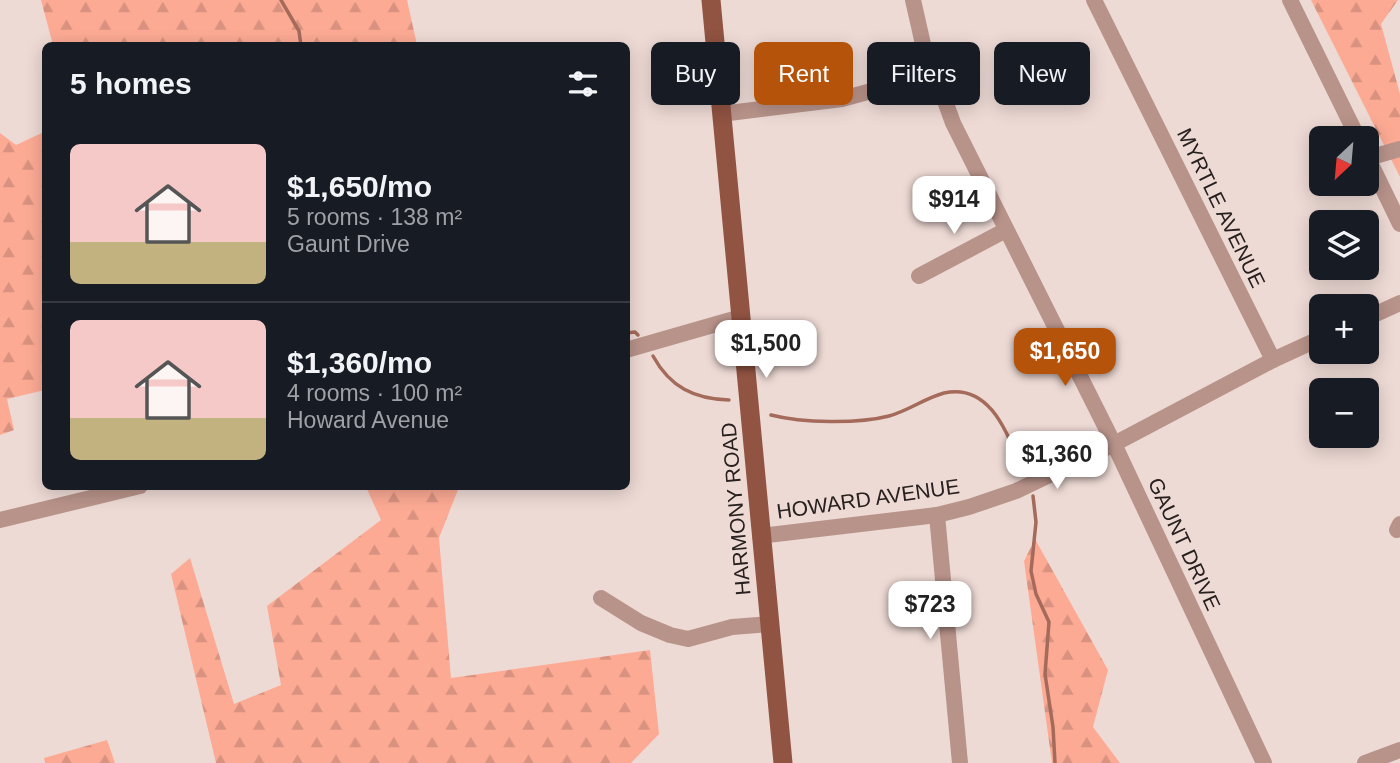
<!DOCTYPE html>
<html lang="en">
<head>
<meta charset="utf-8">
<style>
	body { margin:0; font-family:Helvetica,sans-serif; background:#242831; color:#f1f3f6; height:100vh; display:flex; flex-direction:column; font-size:26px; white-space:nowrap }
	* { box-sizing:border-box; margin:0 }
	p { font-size:23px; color:#9ea1a6 }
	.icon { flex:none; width:38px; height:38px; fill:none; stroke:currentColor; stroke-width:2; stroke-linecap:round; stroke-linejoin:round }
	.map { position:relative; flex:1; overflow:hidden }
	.sheet { position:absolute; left:42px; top:42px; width:588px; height:448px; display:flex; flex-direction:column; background:#171b24; border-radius:10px; box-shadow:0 4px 18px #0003 }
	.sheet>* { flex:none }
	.hud { position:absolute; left:651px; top:42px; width:644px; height:63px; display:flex; gap:14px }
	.needle { width:46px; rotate:206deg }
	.controls { position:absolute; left:1309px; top:126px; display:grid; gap:14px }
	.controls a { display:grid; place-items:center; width:70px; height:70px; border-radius:10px; background:#171b24; box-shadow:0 4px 18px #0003; font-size:35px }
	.price { position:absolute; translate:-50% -60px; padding:0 16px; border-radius:14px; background:#fff; color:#222; font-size:23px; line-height:46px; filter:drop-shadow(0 2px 4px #0008) }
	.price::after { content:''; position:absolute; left:50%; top:42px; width:21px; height:16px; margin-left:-10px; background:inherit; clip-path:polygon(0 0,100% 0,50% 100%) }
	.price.selected { background:#b45309; color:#fff }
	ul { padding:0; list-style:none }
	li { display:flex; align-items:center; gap:21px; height:175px; padding:0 28px }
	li+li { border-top:2px solid #363941 }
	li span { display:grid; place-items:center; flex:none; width:196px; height:140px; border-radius:10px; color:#555 }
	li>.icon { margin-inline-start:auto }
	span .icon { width:84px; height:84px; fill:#fffc; stroke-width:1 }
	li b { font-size:30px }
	h2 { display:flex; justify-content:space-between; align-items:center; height:84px; padding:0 28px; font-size:30px }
	.tag { padding:0 24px; border-radius:10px; background:#171b24; box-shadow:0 4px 18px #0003; font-size:24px; line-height:63px }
	.tag.selected { background:#b45309; color:#fff }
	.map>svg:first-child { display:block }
	.forest { fill:url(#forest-firs) }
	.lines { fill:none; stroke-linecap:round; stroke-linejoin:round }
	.stream { stroke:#a46b5b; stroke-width:3.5 }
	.minor { stroke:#b8938a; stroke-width:16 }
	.major { stroke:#915342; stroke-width:19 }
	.labels { text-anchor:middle; stroke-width:7; stroke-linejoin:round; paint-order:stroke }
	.street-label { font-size:21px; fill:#27201e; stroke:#eedad5 }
</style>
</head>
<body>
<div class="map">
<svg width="1400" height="763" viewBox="0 0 1400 763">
	<defs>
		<pattern id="forest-firs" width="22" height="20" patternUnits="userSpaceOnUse" patternTransform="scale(1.75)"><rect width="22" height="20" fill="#fcaa94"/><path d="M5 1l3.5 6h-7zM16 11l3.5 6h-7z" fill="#d8927f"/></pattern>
	</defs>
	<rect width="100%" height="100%" fill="#eedad5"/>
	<!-- forest -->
	<g class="forest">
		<path d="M41 0H407L417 45H53Z"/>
		<path d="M1311 0H1398L1381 24 1400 94V177Z"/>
		<path d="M46 131 45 390 7 399 14 430 0 435V133L16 145Z"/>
		<path d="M366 487H459L439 538 451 678 650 650 659 734 631 763H216L171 574 190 558 234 704 281 685 267 606 381 520Z"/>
		<path d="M1035 539 1108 670 1093 727 1120 763H1052L1024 561Z"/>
		<path d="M107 740 115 763H45L44 758Z"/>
	</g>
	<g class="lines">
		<!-- stream -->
		<g class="stream">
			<path d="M281 0 299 31 301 46"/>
			<path d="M626 333 635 332 638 335"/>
			<path d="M653 356C670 387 694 399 729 400"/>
			<path d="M771 415C802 423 858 424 889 416 908 411 925 398 944 393 993 382 1009 440 1024 473"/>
			<path d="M1033 496 1036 522 1031 571 1036 594 1049 622 1045 674 1053 727 1055 763"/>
		</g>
		<!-- minor -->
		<g class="minor">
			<path d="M913 0 930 75 940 87 953 123 1114 444 1264 763"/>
			<path d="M1094 0 1273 360"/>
			<path d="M1290 0 1358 138"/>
			<path d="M721 114 842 99 930 75"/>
			<path d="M1367 156 1400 224"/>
			<path d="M1368 158 1400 149"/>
			<path d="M919 276 1006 230"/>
			<path d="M1367 318 1400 303"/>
			<path d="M626 350 741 317"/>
			<path d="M937 515 960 763"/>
			<path d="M0 520 140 486"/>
			<path d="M1397 530 1400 524"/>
			<path d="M760 536 937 515 969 507 1016 491 1114 444 1273 360 1321 338"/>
			<path d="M601 598 641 623 670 635 688 639 732 627 770 624"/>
			<path d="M1365 763 1400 750"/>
		</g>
		<!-- major -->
		<path class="major" d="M711 0 783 763"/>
	</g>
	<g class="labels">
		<!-- street labels -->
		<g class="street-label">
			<text transform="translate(1221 208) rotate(64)" y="7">MYRTLE AVENUE</text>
			<text transform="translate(868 499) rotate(-8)" y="7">HOWARD AVENUE</text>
			<text transform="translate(736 509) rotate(-95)" y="7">HARMONY ROAD</text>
			<text transform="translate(1184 544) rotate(65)" y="7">GAUNT DRIVE</text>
		</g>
	</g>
</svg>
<div class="controls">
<a><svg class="needle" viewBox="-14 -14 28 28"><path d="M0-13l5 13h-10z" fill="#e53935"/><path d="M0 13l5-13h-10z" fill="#9ea1a6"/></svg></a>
<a><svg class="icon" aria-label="layers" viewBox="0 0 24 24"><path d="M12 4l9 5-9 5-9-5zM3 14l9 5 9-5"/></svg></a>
<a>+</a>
<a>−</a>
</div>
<b class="price" style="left:954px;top:236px">$914</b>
<b class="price" style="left:766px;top:380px">$1,500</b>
<b class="price selected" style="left:1065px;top:388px">$1,650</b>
<b class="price" style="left:1057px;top:491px">$1,360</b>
<b class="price" style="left:930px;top:641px">$723</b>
<div class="hud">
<a class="tag">Buy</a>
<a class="tag selected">Rent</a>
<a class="tag">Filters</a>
<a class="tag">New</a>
</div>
<section class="sheet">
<h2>5 homes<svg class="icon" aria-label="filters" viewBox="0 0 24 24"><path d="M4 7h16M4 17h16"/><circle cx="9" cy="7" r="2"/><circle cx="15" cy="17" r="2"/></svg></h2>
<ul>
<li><span style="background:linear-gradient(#f6c9c9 70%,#c2b280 0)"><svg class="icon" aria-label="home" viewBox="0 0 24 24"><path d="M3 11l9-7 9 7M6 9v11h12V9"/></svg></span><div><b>$1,650/mo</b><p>5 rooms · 138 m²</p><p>Gaunt Drive</p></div></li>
<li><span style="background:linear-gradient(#f6c9c9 70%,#c2b280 0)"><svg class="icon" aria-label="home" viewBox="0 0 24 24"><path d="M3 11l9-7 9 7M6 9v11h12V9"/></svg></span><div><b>$1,360/mo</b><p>4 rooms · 100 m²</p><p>Howard Avenue</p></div></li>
</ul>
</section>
</div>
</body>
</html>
